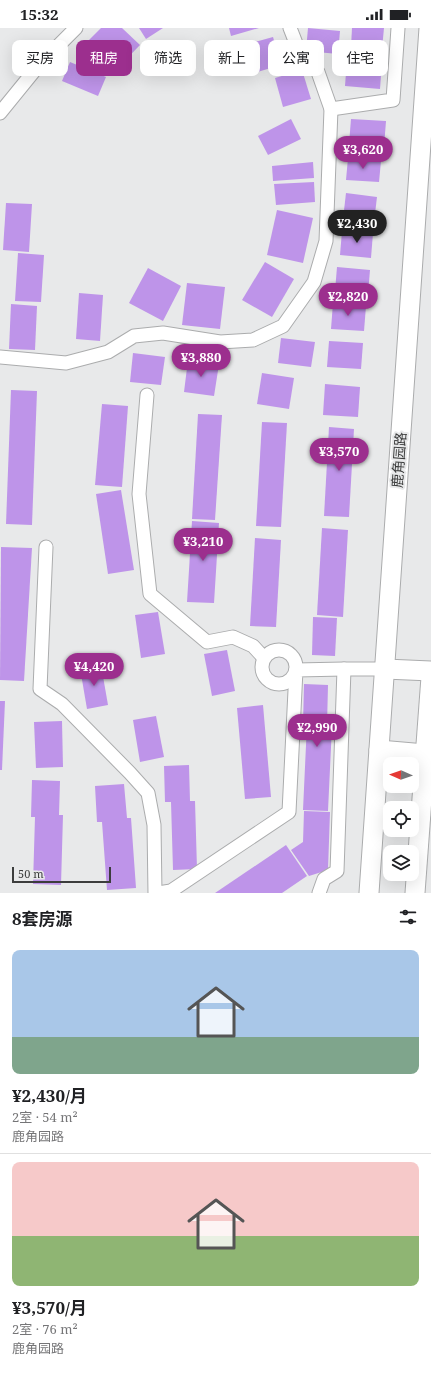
<!DOCTYPE html>
<html lang="zh">
<head>
<meta charset="utf-8">
<style>
	body { margin:0; font-family:"Noto Serif","Noto Sans SC",serif; background:#f2f2f2; color:#202124; height:100vh; display:flex; flex-direction:column; font-size:15px; white-space:nowrap }
	* { box-sizing:border-box; margin:0 }
	p { font-size:13px; color:#757577 }
	.icon { flex:none; width:22px; height:22px; fill:none; stroke:currentColor; stroke-width:2; stroke-linecap:round; stroke-linejoin:round }
	.map { position:relative; height:865px; overflow:hidden }
	.details { display:flex; flex-direction:column; background:#fff; flex:1 }
	.details>* { flex:none }
	.guide { position:absolute; left:12px; top:12px; width:407px; height:36px; display:flex; gap:8px }
	.needle { width:26px; rotate:272deg }
	.buttons { position:absolute; left:383px; top:729px; display:grid; gap:8px }
	.buttons a { display:grid; place-items:center; width:36px; height:36px; border-radius:8px; background:#fff; box-shadow:0 4px 16px #0002; font-size:20px }
	.scale { position:absolute; left:12px; bottom:10px; width:99px; box-sizing:border-box; padding-left:4px; border:2px solid #3c3d3d; border-top:0; font-size:11px; line-height:14px; white-space:nowrap; color:#3c3d3d; -webkit-text-stroke:3px #e8e9ea; paint-order:stroke }
	.price { position:absolute; translate:-50% -34px; padding:0 9px; border-radius:14px; background:#9c2f8e; color:#fff; font-size:13px; line-height:26px; filter:drop-shadow(0 1px 2px #0008) }
	.price::after { content:''; position:absolute; left:50%; top:24px; width:12px; height:9px; margin-left:-6px; background:inherit; clip-path:polygon(0 0,100% 0,50% 100%) }
	.price.on { background:#222; color:#fff }
	ul { padding:0; list-style:none }
	li { display:grid; align-content:center; gap:8px; height:212px; padding:0 12px }
	li+li { border-top:1px solid #e0e0e0 }
	li span { display:grid; place-items:center; height:124px; border-radius:8px; color:#555 }
	li>.icon { margin-inline-start:auto }
	span .icon { width:72px; height:72px; fill:#fffc; stroke-width:1 }
	li b { font-size:17px }
	h2 { display:flex; justify-content:space-between; align-items:center; height:48px; padding:0 12px; font-size:17px }
	.pill { padding:0 14px; border-radius:8px; background:#fff; box-shadow:0 4px 16px #0002; font-size:14px; line-height:36px }
	.pill.on { background:#9c2f8e; color:#fff }
	.status { display:flex; justify-content:space-between; align-items:center; height:28px; padding:0 20px; background:#fff; direction:ltr }
	.status svg { height:11px; fill:currentColor }
	.map>svg:first-child { display:block }
	.building { fill:#be94e9 }
	.lines { fill:none; stroke-linecap:round; stroke-linejoin:round }
	.street-casing { stroke:#abacad; stroke-width:15 }
	.secondary-casing { stroke:#abacad; stroke-width:21 }
	.street { stroke:#fff; stroke-width:13 }
	.secondary { stroke:#fff; stroke-width:19 }
	.labels { text-anchor:middle; stroke-width:4; stroke-linejoin:round; paint-order:stroke }
	.street-label { font-size:14px; fill:#3c3d3d; stroke:#e8e9ea }
</style>
</head>
<body>
<div class="status"><b>15:32</b><svg viewBox="0 0 49 12"><path d="M0 12V9h3v3zM5 12V6h3v6zM10 12V3h3v9zM15 12V0h3v12zM26 1h20v11H26zM47 4h2v5h-2z"/></svg></div>
<div class="map">
<svg width="431" height="865" viewBox="0 0 431 865">
	<rect width="100%" height="100%" fill="#e8e9ea"/>
	<!-- building -->
	<g class="building">
		<path d="M101 0H122L140 17 112 46 83 18Z"/>
		<path d="M139 0H163L146 11Z"/>
		<path d="M229 0H259L231 8Z"/>
		<path d="M308 0 340 3 338 26 306 23Z"/>
		<path d="M352 0H384L382 21 351 19Z"/>
		<path d="M273 9 281 37 251 46 244 17Z"/>
		<path d="M347 31 382 34 380 61 345 58Z"/>
		<path d="M70 34 106 49 98 68 62 53Z"/>
		<path d="M302 42 311 71 283 79 275 50Z"/>
		<path d="M291 91 301 111 268 127 258 108Z"/>
		<path d="M351 91 386 93 384 119 349 116Z"/>
		<path d="M348 130 381 133 379 154 346 152Z"/>
		<path d="M313 134 314 150 273 153 272 138Z"/>
		<path d="M314 154 315 174 276 177 274 156Z"/>
		<path d="M346 165 377 169 374 194 343 191Z"/>
		<path d="M6 175 32 176 29 224 3 222Z"/>
		<path d="M277 182 313 190 303 235 267 227Z"/>
		<path d="M342 203 373 205 371 230 340 227Z"/>
		<path d="M18 225 44 227 41 274 15 273Z"/>
		<path d="M265 234 294 251 272 289 242 272Z"/>
		<path d="M337 239 370 242 368 266 335 263Z"/>
		<path d="M148 240 181 258 163 293 129 275Z"/>
		<path d="M187 255 225 259 220 301 182 297Z"/>
		<path d="M79 265 103 267 100 313 76 311Z"/>
		<path d="M333 275 366 278 364 303 331 301Z"/>
		<path d="M11 276 37 278 35 322 9 321Z"/>
		<path d="M281 310 315 314 311 339 278 335Z"/>
		<path d="M329 313 363 315 361 341 327 339Z"/>
		<path d="M133 325 165 329 161 357 130 354Z"/>
		<path d="M188 332 219 336 214 368 184 364Z"/>
		<path d="M262 345 294 350 289 381 257 376Z"/>
		<path d="M325 356 360 359 358 389 323 387Z"/>
		<path d="M11 362 37 363 32 497 6 496Z"/>
		<path d="M102 376 128 378 122 459 95 457Z"/>
		<path d="M198 386 222 387 215 492 192 491Z"/>
		<path d="M262 394 287 395 281 499 256 498Z"/>
		<path d="M329 399 354 401 349 489 324 488Z"/>
		<path d="M121 462 134 542 108 546 96 466Z"/>
		<path d="M192 493 219 495 214 575 187 574Z"/>
		<path d="M322 500 348 502 343 589 317 587Z"/>
		<path d="M255 510 281 512 276 599 250 598Z"/>
		<path d="M1 519 32 520 24 653 0 652Z"/>
		<path d="M158 584 165 626 141 630 135 587Z"/>
		<path d="M313 589 337 590 335 628 312 627Z"/>
		<path d="M227 622 235 663 212 668 204 626Z"/>
		<path d="M101 637 108 677 87 681 80 640Z"/>
		<path d="M304 656 328 657 327 698H332L328 783 303 782 307 696H303Z"/>
		<path d="M0 673H5L2 742H0Z"/>
		<path d="M263 677 271 769 245 771 237 680Z"/>
		<path d="M156 688 164 729 140 734 133 692Z"/>
		<path d="M62 693 63 739 36 740 34 694Z"/>
		<path d="M189 737 190 773H195L197 841 173 842 171 774H165L164 738Z"/>
		<path d="M32 752 60 753 59 787H63L61 857 33 856 35 789H31Z"/>
		<path d="M124 756 127 790H131L136 860 107 862 102 794H97L95 758Z"/>
		<path d="M304 783 330 784 328 842 309 848 291 822 303 814Z"/>
		<path d="M286 817 307 848 282 865H215Z"/>
	</g>
	<g class="lines">
		<defs>
			<g id="street">
				<path d="M331 81 393 72 398 0"/>
				<path d="M0 85 39 37 76 0"/>
				<path d="M0 329 66 335 108 324 134 308 163 305 220 314 253 312 283 298 314 254 326 213 331 81 318 44 299 23 290 0"/>
				<path d="M147 367 139 466 150 566 207 614 233 609 253 618 264 630"/>
				<path d="M46 519 40 661 62 676 130 745 148 765 154 797 155 865"/>
				<circle cx="279" cy="639" r="17"/>
				<path d="M158 865 171 863 289 784 296 642 344 641"/>
				<path d="M319 865 324 851 337 843 344 641H385"/>
			</g>
			<g id="secondary">
				<path d="M385 641 431 643"/>
				<path d="M379 722 425 726"/>
				<path d="M369 865 429 0"/>
				<path d="M415 865 431 649"/>
			</g>
		</defs>
		<!-- street casing -->
		<use href="#street" class="street-casing"/>
		<!-- secondary casing -->
		<use href="#secondary" class="secondary-casing"/>
		<!-- street -->
		<use href="#street" class="street"/>
		<!-- secondary -->
		<use href="#secondary" class="secondary"/>
	</g>
	<g class="labels">
		<!-- street labels -->
		<g class="street-label">
			<text transform="translate(399 432) rotate(-86)" y="5">鹿角园路</text>
		</g>
	</g>
</svg>
<div class="buttons">
<a><svg class="needle" viewBox="-14 -14 28 28"><path d="M0-13l5 13h-10z" fill="#e53935"/><path d="M0 13l5-13h-10z" fill="#757577"/></svg></a>
<a><svg class="icon" aria-label="locate" viewBox="0 0 24 24"><circle cx="12" cy="12" r="6"/><path d="M12 2v4M12 18v4M2 12h4M18 12h4"/></svg></a>
<a><svg class="icon" aria-label="layers" viewBox="0 0 24 24"><path d="M12 4l9 5-9 5-9-5zM3 14l9 5 9-5"/></svg></a>
</div>
<div class="scale">50 m</div>
<b class="price" style="left:363px;top:142px">¥3,620</b>
<b class="price on" style="left:357px;top:216px">¥2,430</b>
<b class="price" style="left:348px;top:289px">¥2,820</b>
<b class="price" style="left:201px;top:350px">¥3,880</b>
<b class="price" style="left:339px;top:444px">¥3,570</b>
<b class="price" style="left:203px;top:534px">¥3,210</b>
<b class="price" style="left:94px;top:659px">¥4,420</b>
<b class="price" style="left:317px;top:720px">¥2,990</b>
<div class="guide">
<a class="pill">买房</a>
<a class="pill on">租房</a>
<a class="pill">筛选</a>
<a class="pill">新上</a>
<a class="pill">公寓</a>
<a class="pill">住宅</a>
</div>
</div>
<section class="details">
<h2>8套房源<svg class="icon" aria-label="filters" viewBox="0 0 24 24"><path d="M4 7h16M4 17h16"/><circle cx="9" cy="7" r="2"/><circle cx="15" cy="17" r="2"/></svg></h2>
<ul>
<li><span style="background:linear-gradient(#a9c7e8 70%,#7fa58c 0)"><svg class="icon" aria-label="home" viewBox="0 0 24 24"><path d="M3 11l9-7 9 7M6 9v11h12V9"/></svg></span><div><b>¥2,430/月</b><p>2室 · 54 m²</p><p>鹿角园路</p></div></li>
<li><span style="background:linear-gradient(#f6c9c9 60%,#8fb573 0)"><svg class="icon" aria-label="home" viewBox="0 0 24 24"><path d="M3 11l9-7 9 7M6 9v11h12V9"/></svg></span><div><b>¥3,570/月</b><p>2室 · 76 m²</p><p>鹿角园路</p></div></li>
</ul>
</section>
</body>
</html>
